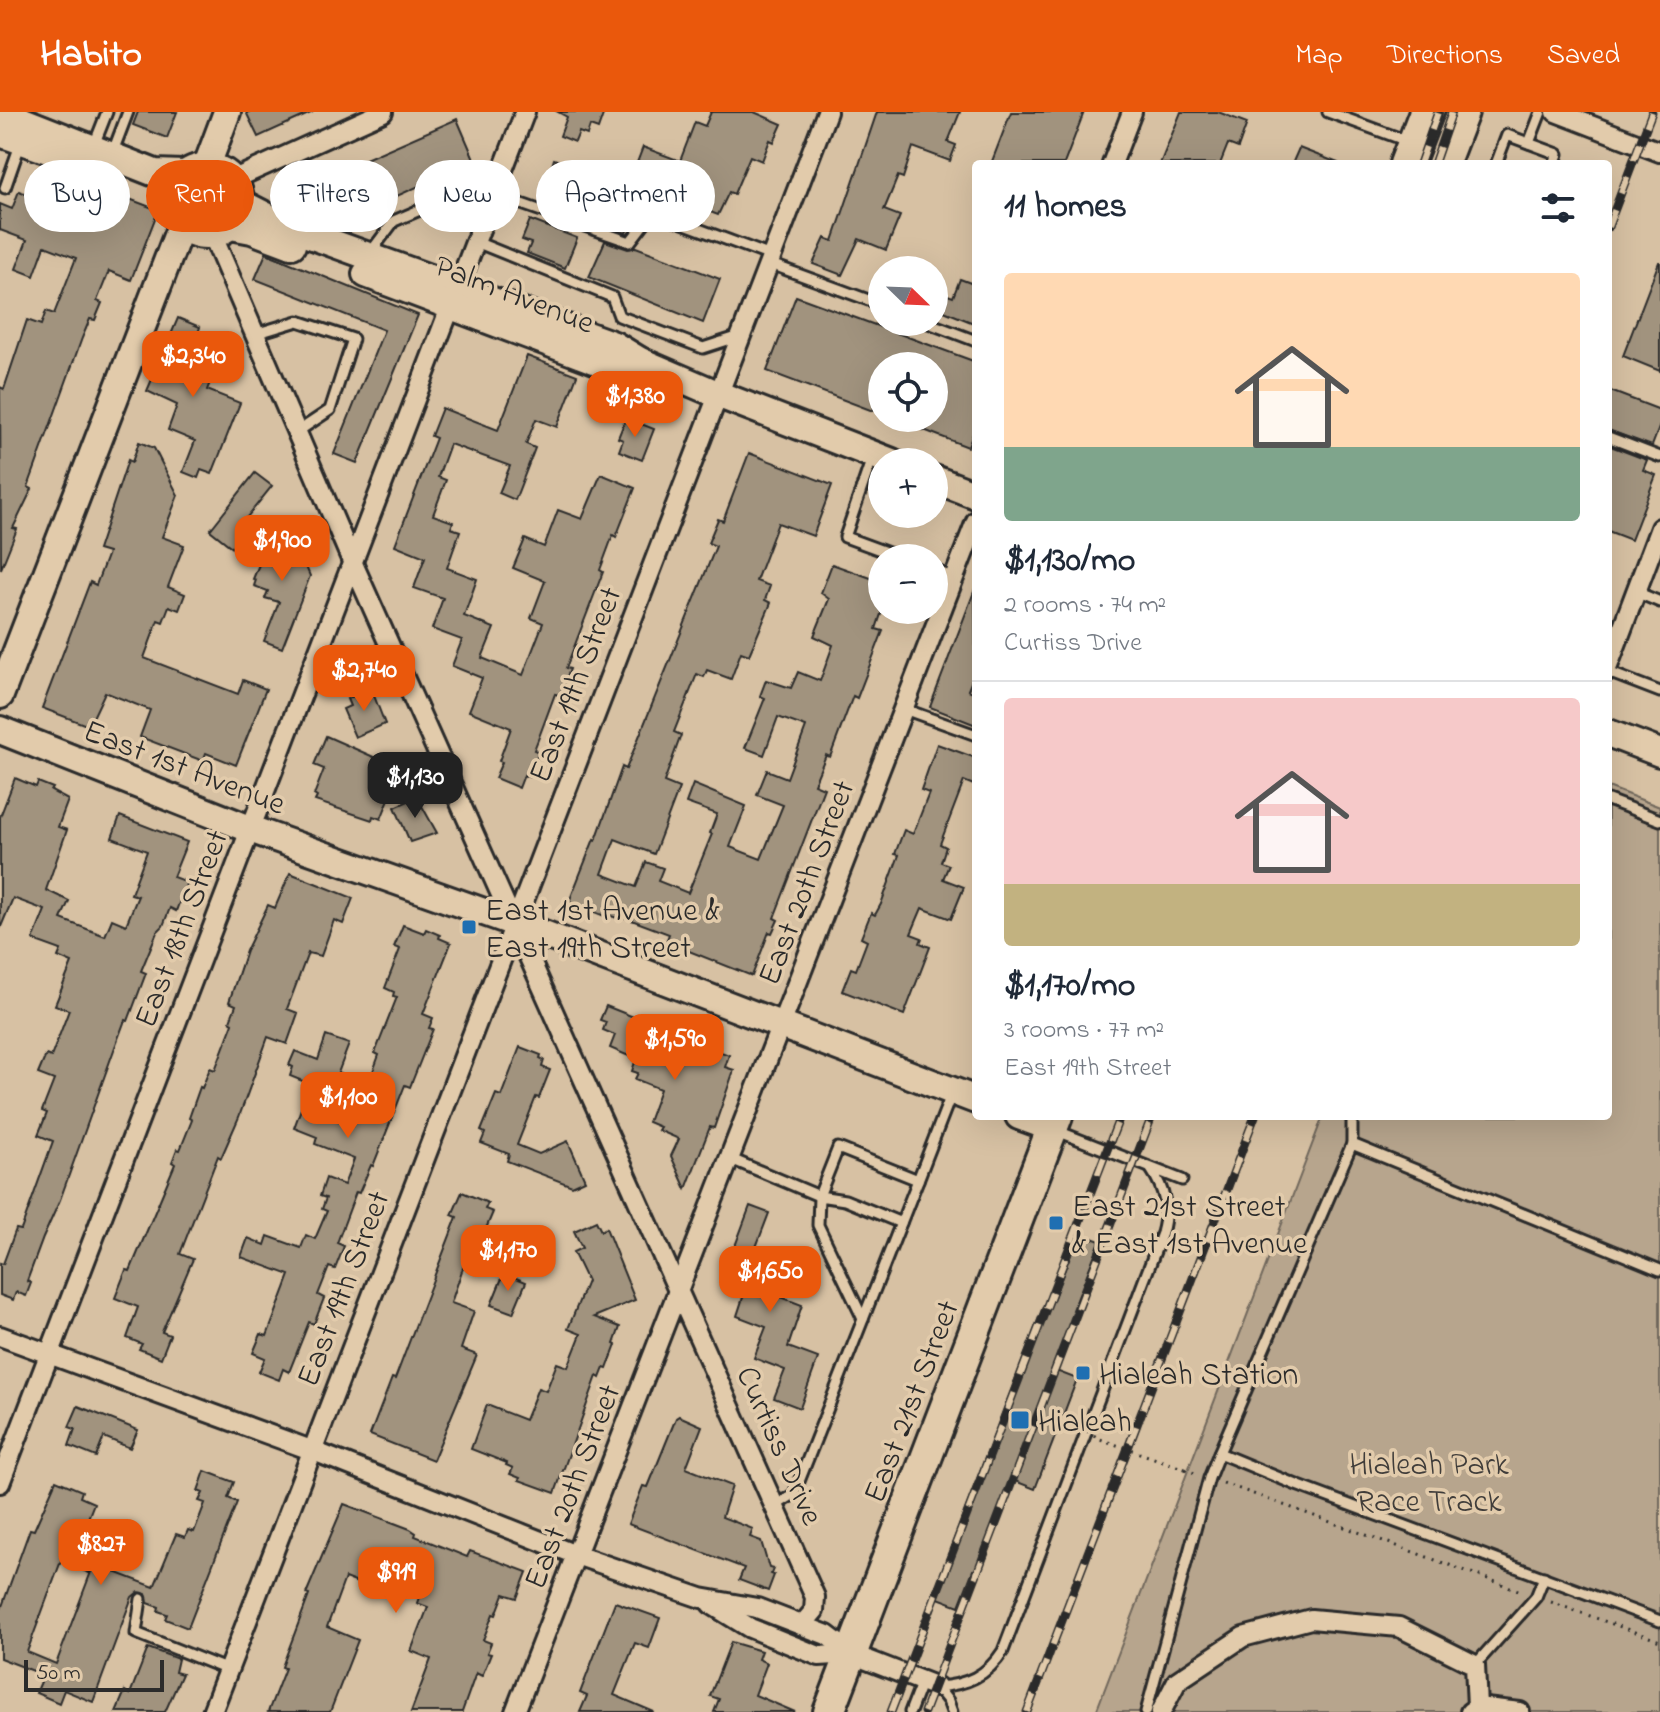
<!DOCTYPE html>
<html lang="en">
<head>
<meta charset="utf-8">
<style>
	body { margin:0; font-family:"Indie Flower",sans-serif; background:#f6f6f7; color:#1f2937; height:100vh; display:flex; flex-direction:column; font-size:30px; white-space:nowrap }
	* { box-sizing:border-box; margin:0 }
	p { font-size:26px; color:#747a83 }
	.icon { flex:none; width:44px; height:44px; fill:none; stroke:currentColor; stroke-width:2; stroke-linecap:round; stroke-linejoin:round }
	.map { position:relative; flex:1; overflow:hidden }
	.drawer { position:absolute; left:972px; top:48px; width:640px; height:960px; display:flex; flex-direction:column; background:#fff; border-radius:8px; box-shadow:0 8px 32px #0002 }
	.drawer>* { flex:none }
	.banner { position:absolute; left:24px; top:48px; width:760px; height:72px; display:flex; gap:16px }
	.needle { width:52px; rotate:113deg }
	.controls { position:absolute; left:868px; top:144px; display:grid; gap:16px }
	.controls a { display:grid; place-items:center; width:80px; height:80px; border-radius:50%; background:#fff; box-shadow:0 8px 32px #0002; font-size:40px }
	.scale { position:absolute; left:24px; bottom:20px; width:140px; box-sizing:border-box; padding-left:8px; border:4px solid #2b2b2b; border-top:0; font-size:22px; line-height:28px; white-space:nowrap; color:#2b2b2b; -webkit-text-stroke:6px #e2cbab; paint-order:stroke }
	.price { position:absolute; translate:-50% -68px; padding:0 18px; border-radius:16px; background:#ea580c; color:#fff; font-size:26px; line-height:52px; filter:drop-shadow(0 2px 4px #0008) }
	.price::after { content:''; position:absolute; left:50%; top:48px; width:24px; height:18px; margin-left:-12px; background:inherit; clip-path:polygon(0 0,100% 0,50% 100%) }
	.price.selected { background:#222; color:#fff }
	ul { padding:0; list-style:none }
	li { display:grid; align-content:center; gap:16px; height:424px; padding:0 32px }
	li+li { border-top:2px solid #e0e1e3 }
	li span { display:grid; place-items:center; height:248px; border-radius:8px; color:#555 }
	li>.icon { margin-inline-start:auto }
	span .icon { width:144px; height:144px; fill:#fffc; stroke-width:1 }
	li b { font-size:34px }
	h2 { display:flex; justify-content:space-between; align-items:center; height:96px; padding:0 32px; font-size:34px }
	.tag { padding:0 28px; border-radius:36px; background:#fff; box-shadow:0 8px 32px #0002; font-size:28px; line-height:72px }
	.tag.selected { background:#ea580c; color:#fff }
	header { display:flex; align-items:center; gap:48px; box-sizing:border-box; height:112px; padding:0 40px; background:#ea580c; color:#fff }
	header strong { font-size:38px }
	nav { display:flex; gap:44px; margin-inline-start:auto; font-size:28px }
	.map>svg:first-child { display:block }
	.green { fill:#b7a58d; stroke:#71685c; stroke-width:2 }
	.building { fill:#a1937e; stroke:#2b2b2b; stroke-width:2 }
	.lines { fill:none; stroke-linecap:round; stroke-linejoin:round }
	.lane-casing { stroke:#2b2b2b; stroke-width:15 }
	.street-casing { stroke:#2b2b2b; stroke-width:24 }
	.secondary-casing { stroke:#2b2b2b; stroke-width:32 }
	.primary-casing { stroke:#2b2b2b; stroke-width:36 }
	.path { stroke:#2b2b2b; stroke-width:3; stroke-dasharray:2 6; stroke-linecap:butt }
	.lane { stroke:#e2cbab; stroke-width:9 }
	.street { stroke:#e2cbab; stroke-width:18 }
	.secondary { stroke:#e2cbab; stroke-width:26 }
	.primary { stroke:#e2cbab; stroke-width:30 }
	.rail-casing { stroke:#2b2b2b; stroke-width:9 }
	.rail { stroke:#e2cbab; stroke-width:6; stroke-dasharray:18; stroke-linecap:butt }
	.path-bridge { stroke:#2b2b2b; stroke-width:3; stroke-dasharray:2 6; stroke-linecap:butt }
	.poi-dot { fill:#1f6fb2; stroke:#e2cbab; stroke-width:3 }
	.labels { text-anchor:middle; stroke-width:7; stroke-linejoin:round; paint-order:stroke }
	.street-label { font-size:32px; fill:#2b2b2b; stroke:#e2cbab }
	.poi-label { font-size:32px; fill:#2b2b2b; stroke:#e2cbab; text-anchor:start }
	.park-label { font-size:32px; fill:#403d3a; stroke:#e2cbab }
</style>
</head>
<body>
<header>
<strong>Habito</strong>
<nav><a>Map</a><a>Directions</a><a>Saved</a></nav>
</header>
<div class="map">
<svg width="1660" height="1600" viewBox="0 0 1660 1600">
	<rect width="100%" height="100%" fill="#d7c1a3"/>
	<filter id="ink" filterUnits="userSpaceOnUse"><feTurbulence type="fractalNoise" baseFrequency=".0125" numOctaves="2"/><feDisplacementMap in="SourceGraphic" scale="16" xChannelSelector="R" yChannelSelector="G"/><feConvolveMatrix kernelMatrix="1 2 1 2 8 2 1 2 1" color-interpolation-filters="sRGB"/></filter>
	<g filter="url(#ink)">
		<!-- green -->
		<path class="green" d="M1608 675 1660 695V1600H1096L1323 1004H1608Z"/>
		<!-- building -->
		<g class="building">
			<path d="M138 0H177L167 26 133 13Z"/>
			<path d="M246 0H313L258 25Z"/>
			<path d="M558 0H604L598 17 590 14 587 23 579 20 575 30 560 24 567 5Z"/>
			<path d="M711 0H754L782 12 774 30 770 28 762 49 750 44 734 82 729 80 718 103 630 69 643 35 680 49 695 10 705 14Z"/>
			<path d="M877 0H960L948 30 956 33 950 49 913 35 903 66 898 64 884 98 900 104 886 138 859 127 842 163 813 152 825 126 833 129Z"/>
			<path d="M1011 0H1084L1064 52H991Z"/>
			<path d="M1181 0H1218L1247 11 1238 36 1228 32 1220 52H1160Z"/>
			<path d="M457 7 475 49 368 97 306 73Z"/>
			<path d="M1299 36 1338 51V52H1292Z"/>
			<path d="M554 47 601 66 591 91 569 82 566 91 543 82Z"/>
			<path d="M56 59 153 96 156 104 131 168 109 159 97 189 102 191 95 208 90 207 82 226 28 375 32 377 13 416 17 417 1 457 0 275 4 277 27 208 41 213 46 199 54 202 76 146 45 134 34 164 16 157 27 128 0 118V92L12 97 19 79 45 89Z"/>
			<path d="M619 96 634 102 626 121 610 115Z"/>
			<path d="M530 108 577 126 565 156 527 141 531 131 522 128Z"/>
			<path d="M605 129 628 137 636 135 720 167 703 211 589 165Z"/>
			<path d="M266 141 418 203 357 351 334 342 384 218 255 167Z"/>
			<path d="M1659 150H1660V259L1623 244Z"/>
			<path d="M960 167 976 173V212L934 195V178L953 185Z"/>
			<path d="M796 184 976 250V314L968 335 895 307 934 306V254H882V276L873 299 767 259Z"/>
			<path d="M178 206 200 215 191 243 217 253 207 278 240 291 212 362 201 358 198 366 183 360 195 329 168 318 177 293 147 279Z"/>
			<path d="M527 244 577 263 557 315 536 307 526 332 535 336 515 388 499 381 510 354 450 332 438 365 446 368 433 403 453 410 451 416 460 419 447 456 477 467 464 504 494 516 482 546 523 563 543 511 531 506 545 469 513 456 525 427 544 435 558 398 582 407 601 362 635 376 616 425 613 423 600 458 603 460 566 556 570 557 560 583 555 582 539 625 534 638 539 640 529 665 524 663 519 676 495 666 502 650 499 649 511 616 469 599 482 566 452 554 462 528 432 517 443 486 414 476 425 445 395 433 436 326 431 324 442 296 498 318Z"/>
			<path d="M1608 278 1660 298V313L1652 334 1608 318Z"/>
			<path d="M626 306 654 317 642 348 619 339 623 328 618 326Z"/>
			<path d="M139 330 154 336 178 383 162 425 184 433 168 475 185 482 179 498 169 494 163 510 158 508 144 546 238 582 243 568 266 577 236 653 206 641 203 649 140 625 150 598 105 580 89 614 42 596 90 470 96 473 108 441 98 438 128 348 132 350Z"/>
			<path d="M1608 333 1647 348 1643 358 1656 363 1631 428 1608 419Z"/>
			<path d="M749 341 832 373 813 424 778 411 756 469 770 474 765 488 771 491 749 543 741 540 731 567 707 558 704 565 697 562 674 620 681 623 664 670 679 676 654 742 615 727 602 762 636 775 646 750 663 756 658 769 688 781 712 722 710 721 717 702 686 691 693 672 746 694 730 735 761 747 783 693 757 683 767 658 787 666 806 615 778 605 764 643 745 636 765 586 760 584 766 568 791 576 798 560 820 569 833 533 814 524 829 487 821 481 832 452 882 470V499L876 517 883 519 857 586 853 584 830 645 826 643 814 672 824 676 774 806 778 808 772 821 769 820 752 864 666 830 669 822 621 804 620 807 608 803 607 805 569 790 594 727 596 728 622 655 626 657 716 434 708 431 718 407 723 409Z"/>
			<path d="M255 361 272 374 239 415 247 421 234 437 210 418Z"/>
			<path d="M274 416 293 423 295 429 291 439 301 443 310 464 282 536 264 529 279 490 265 486 268 479 254 474 256 468 253 467Z"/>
			<path d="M975 477 976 558 968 578 976 581V613L930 595Z"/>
			<path d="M371 576 385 612 355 625 343 597 350 594 347 587Z"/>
			<path d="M326 624 401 657 381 707 373 704 372 708 315 689 317 685 314 683 324 657 314 653Z"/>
			<path d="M937 632 976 646V674L964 669 940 732 946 735 941 750 949 753 943 767 964 775 951 807 922 796 911 822 922 826 920 831 930 835 904 903 842 879 851 856 856 858 867 829 861 826 871 801 875 803 881 792 899 743 895 742 904 718 913 722 929 681 921 678Z"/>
			<path d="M15 666 36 675 38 670 53 676 51 679 68 688 58 715 67 718 46 778 69 789 61 807 105 824 112 807 126 813 138 784 131 782 147 739 112 726 120 704 187 730 173 765 187 770 176 799 170 796 163 814 157 820 141 859 146 861 128 909 125 908 115 935 60 1088 43 1126 27 1169 31 1171 26 1184 16 1180 13 1188 0 1183V1151L3 1152 16 1117 21 1118 53 1029 38 1023 47 1001 42 999 54 968 38 962 46 943 51 945 69 898 55 893 72 851 58 845 61 838 33 828 45 798 13 786 0 817V705Z"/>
			<path d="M417 685 437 721 410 730 395 695Z"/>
			<path d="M290 761 353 786 343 812 334 808 321 844 308 841 287 897 298 901 287 932 268 925 239 1005 221 1046 218 1044 180 1142 193 1147 162 1220 170 1223 161 1246 139 1237 142 1232 127 1226 138 1195 115 1186 126 1158 130 1159 175 1052 172 1050 177 1037 180 1038 192 1008 189 1006 200 975 202 976 210 956 215 958 233 911 230 909 236 893 229 890 246 839 268 793 275 796Z"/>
			<path d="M403 813 424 821 426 817 440 823 439 826 451 831 423 902 433 906 429 916 433 917 410 975 405 973 373 1054 371 1053 359 1081 356 1080 337 1131 344 1134 335 1157 329 1155 318 1183 324 1186 314 1212 309 1210 289 1260 283 1257 279 1268 259 1260 265 1246 253 1241 261 1222 267 1224 290 1163 241 1145 248 1126 265 1133 268 1124 301 1136 306 1123 315 1127 327 1099 322 1097 326 1086 320 1084 326 1066 344 1073 354 1047 315 1032 317 1025 294 1016 310 972 290 964 293 955 289 953 295 939 318 948 326 924 349 932 338 961 342 963 326 1004 353 1014 379 943 375 941 397 885 393 884 394 880 385 876 400 837 394 835Z"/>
			<path d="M606 894 729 943 725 955 734 958 714 1016 710 1015 686 1077 671 1044 679 1027 658 1018 660 1015 648 1010 660 977 635 967 638 961 632 959 636 947 610 936 615 923 603 918 606 910 600 908Z"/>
			<path d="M520 935 541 943 540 946 544 948 542 955 550 958 539 986 536 985 517 1033 539 1042 568 1029 585 1068 572 1074 507 1049 509 1042 481 1031 485 1021 481 1019 496 982 501 984Z"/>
			<path d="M462 1080 488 1091 485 1097 493 1100 485 1119 501 1126 491 1147 469 1138 451 1191 474 1199 461 1237 477 1243 433 1348 370 1323 392 1266 395 1267 429 1178 457 1105 452 1103Z"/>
			<path d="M750 1094 769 1101 750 1151 779 1162 773 1182 802 1193 788 1235 818 1246 800 1296 774 1286 785 1258 754 1246 766 1215 737 1204 748 1170 725 1161Z"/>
			<path d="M596 1109 601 1119 606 1116 635 1188 594 1205 620 1215 614 1232 616 1233 607 1257 604 1256 600 1266 597 1264 555 1381 519 1368 520 1366 510 1362 513 1356 506 1353 507 1351 471 1337 487 1293 525 1308 538 1276 546 1279 557 1251 568 1255 581 1222 568 1217 587 1169 573 1140 582 1136 574 1119Z"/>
			<path d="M1079 1121 1100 1129 1073 1198 1079 1200 1056 1259 1077 1267 1035 1377 1015 1369 980 1460 973 1458 959 1494 938 1486 952 1450 946 1448 1046 1188 1052 1190Z"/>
			<path d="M504 1161 526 1170 513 1201 491 1193Z"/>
			<path d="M78 1294 138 1318 130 1336 104 1325 96 1345 69 1334 75 1317 69 1315Z"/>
			<path d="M679 1304 702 1314 686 1356 732 1374 722 1405 753 1417 750 1425 761 1429 769 1456 773 1457 771 1462 774 1463 768 1479 739 1468 744 1456 628 1412 643 1374 648 1375 676 1306Z"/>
			<path d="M205 1359 234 1370 228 1386 237 1390 188 1516 165 1507 167 1502 158 1499 159 1495 148 1491 146 1482 138 1480 132 1485 93 1590 64 1578 59 1591 36 1581 44 1563 0 1546V1500L30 1417 34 1418 56 1368 82 1379 80 1385 94 1391 81 1424 101 1432 89 1461 61 1449 27 1540 56 1552 94 1452 154 1475 176 1422 185 1425 188 1418 194 1420 205 1391 199 1389 203 1381 198 1379Z"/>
			<path d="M344 1392 410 1417 416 1421 415 1424 467 1445 470 1439 527 1460 517 1486 504 1482 496 1503 493 1502 483 1528 491 1531 487 1541 491 1542 482 1564 476 1561 462 1600H411L431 1547 411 1539 428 1495 417 1491 431 1454 395 1440 380 1480 345 1466 327 1515 358 1528 330 1600H268L285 1556 282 1555 309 1483 306 1482Z"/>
			<path d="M615 1490 660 1506 649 1536 635 1531 614 1583 654 1600H580L587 1584 580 1581Z"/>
			<path d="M731 1530 761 1539 758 1547 767 1551 755 1583 795 1600H714L719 1587 710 1584Z"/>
			<path d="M148 1536 178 1547 175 1560 182 1562 165 1600H116L125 1579 130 1582Z"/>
		</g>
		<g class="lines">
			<defs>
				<g id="lane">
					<path d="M1328 0 1410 30"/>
					<path d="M1529 31 1541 0"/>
					<path d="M94 33 107 0"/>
					<path d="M112 42 128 0"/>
					<path d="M1496 52 1507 23 1558 42 1554 52"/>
					<path d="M5 76 21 30"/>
					<path d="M476 130 612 185 619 204 703 236 740 224"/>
					<path d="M370 141 394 109 473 75 630 130 653 100 771 144"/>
					<path d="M768 151 882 193"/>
					<path d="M926 210 976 229"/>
					<path d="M255 222 298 209 353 227 330 298 297 320"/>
					<path d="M1608 325 1660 345"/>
					<path d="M872 346 845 425 902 446"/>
					<path d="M934 458 954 466"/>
					<path d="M1636 480 1660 490"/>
					<path d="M1608 560 1660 580"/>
					<path d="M904 597 976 623"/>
					<path d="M1608 688 1660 708"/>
					<path d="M1055 1018 1182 1068"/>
					<path d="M1352 1032V1004"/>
					<path d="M731 1047 819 1084 838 1036 918 1068 951 983"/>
					<path d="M1660 1158 1352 1032 1219 1341 1299 1374 1660 1509"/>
					<path d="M863 1207 818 1113 819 1084 845 1088 901 1111"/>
					<path d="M775 1394 794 1382 918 1068"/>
					<path d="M141 1487 136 1521 228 1558"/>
					<path d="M1475 1553 1536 1485 1544 1465"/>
					<path d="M937 1575C966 1573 987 1564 1003 1539L1162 1121C1169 1096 1165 1078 1151 1057"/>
					<path d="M937 1575 948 1589 952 1600"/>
					<path d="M910 1600 922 1569"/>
					<path d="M1146 1600 1209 1366 1219 1341"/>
				</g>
				<g id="street">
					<path d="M1556 0 1660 40"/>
					<path d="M1112 52 1132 0"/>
					<path d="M232 68 383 0"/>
					<path d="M212 122 351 447 815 1485 814 1499 802 1513"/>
					<path d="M1608 554 1660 416"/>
					<path d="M0 1224 311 1338 576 1443 701 1486 757 1496 827 1523 852 1542 937 1575"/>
					<path d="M0 1371 525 0"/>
					<path d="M711 1492 750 1516 819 1544 852 1542"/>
					<path d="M1477 1595 1520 1600"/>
					<path d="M212 1600 827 0"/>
					<path d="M515 1600 976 409"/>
					<path d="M1161 1600 1177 1569 1243 1525 1311 1507 1399 1515 1475 1553 1477 1595 1470 1600"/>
				</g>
				<g id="secondary">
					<path d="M0 0 155 61 183 62"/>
					<path d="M0 21 76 48"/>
					<circle cx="206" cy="89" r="34"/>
					<path d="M206 56 227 0"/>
					<path d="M241 91 288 115 614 233 640 249 717 282 892 350"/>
					<path d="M231 114 252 118 292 133"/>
					<path d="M366 162 608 253 640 249"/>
					<path d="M934 367 976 383"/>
					<path d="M0 583 182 111"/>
					<path d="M0 618 250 717 515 811 976 988"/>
					<path d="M1608 621 1660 641"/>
					<path d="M1019 1004 1052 1016"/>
				</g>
				<g id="primary">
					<path d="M1405 52 1425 0"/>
					<path d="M1443 52 1463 0"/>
					<path d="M829 1600 1057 1004"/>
				</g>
			</defs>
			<!-- lane casing -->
			<use href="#lane" class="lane-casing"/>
			<!-- street casing -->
			<use href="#street" class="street-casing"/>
			<!-- secondary casing -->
			<use href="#secondary" class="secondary-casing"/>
			<!-- primary casing -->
			<use href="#primary" class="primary-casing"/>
			<!-- path -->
			<g class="path">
				<path d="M1185 1357 1197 1362"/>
				<path d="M1223 1371 1521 1479"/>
				<path d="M1551 1490 1660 1529"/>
			</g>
			<!-- lane -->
			<use href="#lane" class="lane"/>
			<!-- street -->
			<use href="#street" class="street"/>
			<!-- secondary -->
			<use href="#secondary" class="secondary"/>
			<!-- primary -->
			<use href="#primary" class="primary"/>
			<defs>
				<g id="rail">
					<path d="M1420 52 1438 0"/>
					<path d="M1434 52 1452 0"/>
					<path d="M1608 115 1652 0"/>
					<path d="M891 1600 1120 1004"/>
					<path d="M924 1600 1152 1004"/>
					<path d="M1027 1600 1255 1004"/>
				</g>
			</defs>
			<!-- rail casing -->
			<use href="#rail" class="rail-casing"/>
			<!-- rail -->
			<use href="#rail" class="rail"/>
			<!-- path-bridge -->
			<path class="path-bridge" d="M1087 1319 1100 1327 1185 1357"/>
		</g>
	</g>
	<!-- markers -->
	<g class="poi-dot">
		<rect x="461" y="807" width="16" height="16" rx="4"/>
		<rect x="1048" y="1103" width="16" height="16" rx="4"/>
		<rect x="1075" y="1253" width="16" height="16" rx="4"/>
		<rect x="1010" y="1298" width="20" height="20" rx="4"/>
	</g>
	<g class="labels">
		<!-- street labels -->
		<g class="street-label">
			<text transform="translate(515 181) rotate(21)" y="11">Palm Avenue</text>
			<text transform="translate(574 572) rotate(-69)" y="11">East 19th Street</text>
			<text transform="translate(185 654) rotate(21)" y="11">East 1st Avenue</text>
			<text transform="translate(805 770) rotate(-69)" y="11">East 20th Street</text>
			<text transform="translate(180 816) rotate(-69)" y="11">East 18th Street</text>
			<text transform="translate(342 1176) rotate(-69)" y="11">East 19th Street</text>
			<text transform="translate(910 1289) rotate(-69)" y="11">East 21st Street</text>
			<text transform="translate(781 1333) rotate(66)" y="11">Curtiss Drive</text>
			<text transform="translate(571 1374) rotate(-69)" y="11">East 20th Street</text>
		</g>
		<!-- poi labels -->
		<g class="poi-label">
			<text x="485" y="808">East 1st Avenue &amp;<tspan x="485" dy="37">East 19th Street</tspan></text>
			<text x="1072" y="1104">East 21st Street<tspan x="1072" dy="37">&amp; East 1st Avenue</tspan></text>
			<text x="1099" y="1272">Hialeah Station</text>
			<text x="1038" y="1319">Hialeah</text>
		</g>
		<!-- park labels -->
		<g class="park-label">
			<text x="1429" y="1362">Hialeah Park<tspan x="1429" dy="37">Race Track</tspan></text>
		</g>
	</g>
</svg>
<div class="controls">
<a><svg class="needle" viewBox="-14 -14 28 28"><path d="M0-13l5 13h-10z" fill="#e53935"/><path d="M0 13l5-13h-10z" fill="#747a83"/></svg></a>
<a><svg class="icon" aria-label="locate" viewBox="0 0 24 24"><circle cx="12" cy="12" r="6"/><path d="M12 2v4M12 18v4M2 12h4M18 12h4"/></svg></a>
<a>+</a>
<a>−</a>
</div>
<div class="scale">50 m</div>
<b class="price" style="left:193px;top:287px">$2,340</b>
<b class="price" style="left:635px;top:327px">$1,380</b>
<b class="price" style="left:282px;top:471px">$1,900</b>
<b class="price" style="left:364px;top:601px">$2,740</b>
<b class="price selected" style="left:415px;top:708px">$1,130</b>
<b class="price" style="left:675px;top:970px">$1,590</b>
<b class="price" style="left:348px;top:1028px">$1,100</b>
<b class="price" style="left:508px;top:1181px">$1,170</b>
<b class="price" style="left:770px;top:1202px">$1,650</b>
<b class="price" style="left:101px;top:1475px">$827</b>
<b class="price" style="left:396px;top:1503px">$919</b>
<div class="banner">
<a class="tag">Buy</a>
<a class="tag selected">Rent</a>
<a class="tag">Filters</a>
<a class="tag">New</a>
<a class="tag">Apartment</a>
</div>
<section class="drawer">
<h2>11 homes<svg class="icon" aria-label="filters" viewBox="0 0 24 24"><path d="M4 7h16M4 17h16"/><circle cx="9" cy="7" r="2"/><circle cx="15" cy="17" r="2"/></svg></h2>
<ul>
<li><span style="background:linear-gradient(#ffd9b3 70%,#7fa58c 0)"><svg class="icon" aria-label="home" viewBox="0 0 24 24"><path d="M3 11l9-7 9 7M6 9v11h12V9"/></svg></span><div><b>$1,130/mo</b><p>2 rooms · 74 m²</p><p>Curtiss Drive</p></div></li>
<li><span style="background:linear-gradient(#f6c9c9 75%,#c2b280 0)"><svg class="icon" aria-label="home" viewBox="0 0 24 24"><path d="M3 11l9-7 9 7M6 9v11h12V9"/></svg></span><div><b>$1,170/mo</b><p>3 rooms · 77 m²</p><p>East 19th Street</p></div></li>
</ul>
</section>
</div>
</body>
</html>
